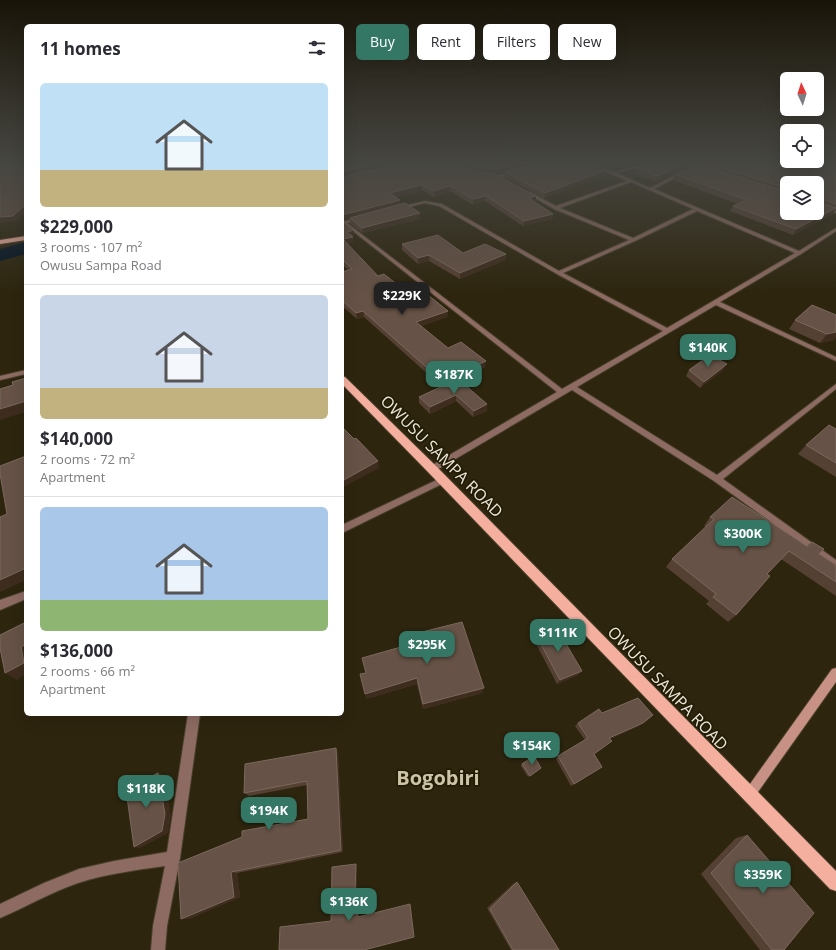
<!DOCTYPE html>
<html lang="en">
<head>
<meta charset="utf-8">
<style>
	body { margin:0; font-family:"Open Sans",sans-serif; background:#f2f2f3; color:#2b2b33; height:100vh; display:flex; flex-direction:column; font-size:15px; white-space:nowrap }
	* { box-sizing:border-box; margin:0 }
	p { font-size:13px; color:#7c7c81 }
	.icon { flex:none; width:22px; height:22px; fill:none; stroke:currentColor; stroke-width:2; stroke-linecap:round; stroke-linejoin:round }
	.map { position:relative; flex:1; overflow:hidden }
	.drawer { position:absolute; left:24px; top:24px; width:320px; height:692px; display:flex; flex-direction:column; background:#fff; border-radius:6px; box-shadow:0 4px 16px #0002 }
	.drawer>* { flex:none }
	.banner { position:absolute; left:356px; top:24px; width:380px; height:36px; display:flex; gap:8px }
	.needle { width:26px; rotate:356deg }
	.fabs { position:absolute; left:780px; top:72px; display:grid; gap:8px }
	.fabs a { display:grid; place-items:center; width:44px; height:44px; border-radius:6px; background:#fff; box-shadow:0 4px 16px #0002; font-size:20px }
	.price { position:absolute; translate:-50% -34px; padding:0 9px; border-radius:8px; background:#347765; color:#fff; font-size:13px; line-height:26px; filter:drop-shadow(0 1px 2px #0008) }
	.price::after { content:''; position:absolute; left:50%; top:24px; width:12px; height:9px; margin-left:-6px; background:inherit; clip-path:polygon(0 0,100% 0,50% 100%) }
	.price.selected { background:#222; color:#fff }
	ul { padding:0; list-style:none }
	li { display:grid; align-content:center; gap:8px; height:212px; padding:0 16px }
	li+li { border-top:1px solid #e1e1e2 }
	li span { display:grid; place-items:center; height:124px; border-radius:6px; color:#555 }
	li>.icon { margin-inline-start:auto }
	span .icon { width:72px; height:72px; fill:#fffc; stroke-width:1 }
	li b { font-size:17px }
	h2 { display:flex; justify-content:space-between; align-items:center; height:48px; padding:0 16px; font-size:17px }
	.tag { padding:0 14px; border-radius:6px; background:#fff; box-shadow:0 4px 16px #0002; font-size:14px; line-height:36px }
	.tag.selected { background:#347765; color:#fff }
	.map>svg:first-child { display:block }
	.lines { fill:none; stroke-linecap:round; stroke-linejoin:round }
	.river { fill:#021323; fill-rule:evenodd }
	.street-casing { stroke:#48402a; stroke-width:2 }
	.secondary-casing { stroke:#48402a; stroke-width:2 }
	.primary-casing { stroke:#48402a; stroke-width:2 }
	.street { fill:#8d6b63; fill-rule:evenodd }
	.secondary { fill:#c79185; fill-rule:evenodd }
	.primary { fill:#f5af9f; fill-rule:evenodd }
	.wall { fill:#554034; fill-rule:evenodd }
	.shaded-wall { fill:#3e2d1e }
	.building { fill:#665246; stroke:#7b695d }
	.labels { text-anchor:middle; stroke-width:3.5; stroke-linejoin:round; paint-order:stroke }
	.near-street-label { font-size:16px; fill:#ece7d9; stroke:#231c05 }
	.near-district-label { font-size:20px; font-weight:bold; fill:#cdc3a8; stroke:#231c05 }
</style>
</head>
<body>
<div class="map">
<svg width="836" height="950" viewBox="0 0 836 950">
	<rect width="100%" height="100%" fill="#2d250e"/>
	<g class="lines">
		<!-- river -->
		<path class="river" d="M26 242V254L0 261V249Z"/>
		<defs>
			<g id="street">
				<path d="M585 162H589L613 172 655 162 654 163 617 173 650 188 683 171H685V173L654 189 799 251 836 228V231L801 254 720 302 836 357V361L716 305 577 387 717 475 836 384V389L723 479 836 560V569L714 481 572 390 435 471H429L428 469 429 467 557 392 344 224H342V222L362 217V219L347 223 562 389 663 331 557 274 439 206 425 203 399 209 397 208 425 201 442 204 559 271 629 240 554 209 526 193 530 192 556 206 627 181ZM631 182 693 209 633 238 560 208ZM697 211 795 253 667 328 563 273 635 241Z"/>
				<path d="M678 162H682L708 170 705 171Z"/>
				<path d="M514 171 515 173 496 178 494 177Z"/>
				<path d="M817 205 836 211V213L817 207Z"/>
				<path d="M26 370V374L0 380V376Z"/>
				<path d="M443 477 446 478 447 480 446 482 342 533V525Z"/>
				<path d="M26 591V599L0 610V600Z"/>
				<path d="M188 714H200L180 858 167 926 165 950H151L153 926 165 866C136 870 106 874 78 883 51 892 26 907 0 918V904L44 883 79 869 114 861 167 852Z"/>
			</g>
			<path id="secondary" d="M836 668V682L753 799 749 801 745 799 743 795 745 791 832 669Z"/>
			<g id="primary">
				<path d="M26 236V240L0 244V240Z"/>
				<path d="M342 376 345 377 436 466 836 871V891L830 889 428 472 342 384Z"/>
			</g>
		</defs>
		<!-- street casing -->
		<use href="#street" class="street-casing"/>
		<!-- secondary casing -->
		<use href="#secondary" class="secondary-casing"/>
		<!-- primary casing -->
		<use href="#primary" class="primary-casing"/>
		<!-- street -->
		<use href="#street" class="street"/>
		<!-- secondary -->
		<use href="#secondary" class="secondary"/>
		<!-- primary -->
		<use href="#primary" class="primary"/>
	</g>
	<!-- wall -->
	<g class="wall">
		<path d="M342 162H584L607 170 605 175 544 198 504 177 505 172 496 174 536 201 534 202 553 214 552 219 523 226 485 201 473 205 450 191 434 197 422 190 396 197 400 200V205L420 219 363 233 350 224V219L342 221 354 236H352L353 242 347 244 378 276 414 298 448 311 447 317 421 326 448 348 485 367 460 380 487 411 473 417 456 401 430 414 419 403V397L441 386 364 317 357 319 342 306V272L348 270 342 264Z"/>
		<path d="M656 162H781L829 163 830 162H836V210H835L833 214 793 235 730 211 733 206 738 204 673 180 675 174 698 166 690 163 689 167 655 181 635 174 637 168ZM787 183 817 213H787Z"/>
		<path d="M402 244 463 253 506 254 505 260 460 279 429 261 418 264 402 250Z"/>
		<path d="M812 305 834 340 820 343 789 329 795 320Z"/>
		<path d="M689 370H723L700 388 686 376Z"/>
		<path d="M836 429V477L798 454 806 445Z"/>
		<path d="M710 517 807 546 812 542 819 554 836 565V596L781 559 767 574 736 615 728 622 706 604 709 601 666 567 672 559 706 527 704 526Z"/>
		<path d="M535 633 578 675 557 684 533 638Z"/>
		<path d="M406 636 482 693 423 709 417 684 366 699V673L407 645Z"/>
		<path d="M578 723 639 726 610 739 594 754 599 769 571 786 556 759 558 756 585 740 575 726Z"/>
		<path d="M336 748 338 752 343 852 237 873 240 897 189 919 178 863 308 819 307 785 249 796 244 793Z"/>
		<path d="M522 764 541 768 528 777 521 766Z"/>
		<path d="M747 835 784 950H760L701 874 736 838Z"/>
		<path d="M517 882 559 950H511L487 908 514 883Z"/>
	</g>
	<!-- shaded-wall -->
	<g class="shaded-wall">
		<path d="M387 162H408L342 178V172Z"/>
		<path d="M527 162H545L496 174V169Z"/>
		<path d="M691 162 689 167 655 181 657 176Z"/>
		<path d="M607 170 605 175 544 198 545 193Z"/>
		<path d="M422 185V190L390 199V193Z"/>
		<path d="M450 186V191L434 197V191Z"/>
		<path d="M486 196 485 201 473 205V199Z"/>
		<path d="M536 196V201L528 204 529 198Z"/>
		<path d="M400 200V205L342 221V215Z"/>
		<path d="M26 204V212L17 221 0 223V217Z"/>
		<path d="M836 208 833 214 793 235 796 229Z"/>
		<path d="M420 213V219L363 233 362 228Z"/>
		<path d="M553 214 552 219 523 226 524 221Z"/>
		<path d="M354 230V236L348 237 347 232Z"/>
		<path d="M353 237V242L344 245 343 239Z"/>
		<path d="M506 254 505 260 460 279V273Z"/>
		<path d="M429 255V261L418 264V258Z"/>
		<path d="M363 311 364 317 357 319 356 313Z"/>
		<path d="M448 311 447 317 416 328V322Z"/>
		<path d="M836 332V337L834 340 820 343 827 334Z"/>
		<path d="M486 361 485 367 443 388V382Z"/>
		<path d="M727 364 723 370 700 388 704 382Z"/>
		<path d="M456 395V401L430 414V407Z"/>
		<path d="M26 401V412L0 420V409Z"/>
		<path d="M487 404V411L473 417 474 411Z"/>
		<path d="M378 461 379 468 342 488V481Z"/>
		<path d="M26 568V580L0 592V580Z"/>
		<path d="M26 644V674L17 680 5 673 21 647Z"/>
		<path d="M582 671 578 675 557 684 560 680Z"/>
		<path d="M417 678V684L366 699 365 694Z"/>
		<path d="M484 688 482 693 423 709V704Z"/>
		<path d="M643 723 639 726 606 741 609 738Z"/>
		<path d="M336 748 338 752 343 852 341 850Z"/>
		<path d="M158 773 164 775 171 815 168 833 140 848 134 847Z"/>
		<path d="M356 864 357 865V892L359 917H358L355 892Z"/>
		<path d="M231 872 237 873 240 897 189 919H181Z"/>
	</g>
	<!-- building -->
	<g class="building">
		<path d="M0 162H26V204L13 216 0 217Z"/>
		<path d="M342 162H387L342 172Z"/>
		<path d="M405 162H450L476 172 495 174 536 196 529 198 553 214 524 221 486 196 473 199 450 186 434 191 422 185 390 193 400 200 342 215V177Z"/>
		<path d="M461 162H527L496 169 479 167Z"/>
		<path d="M542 162H584L607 170 545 193 505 172Z"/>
		<path d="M656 162H691L657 176 637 168Z"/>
		<path d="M703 162H825L836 165V204L819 198 820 203 836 208 796 229 733 206 747 200 675 174 699 165 787 192V213H817V183H787V188Z"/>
		<path d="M405 203 420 213 362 228 350 218Z"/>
		<path d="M342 221 354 230 347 232 353 237 343 239 378 276 384 274 414 298 427 294 448 311 416 322 448 348 461 342 486 361 443 382 363 311 356 313 342 300V299L344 298 342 296V272L352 269 342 259Z"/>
		<path d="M438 235 463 253 485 244 506 254 460 273 429 255 418 258 402 244Z"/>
		<path d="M812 305 836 315V332L827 334 795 320Z"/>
		<path d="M710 355 727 364 704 382 689 370Z"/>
		<path d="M26 378V401L0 409V389L13 385 12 382Z"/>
		<path d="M458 379 487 404 474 411 456 395 430 407 419 397Z"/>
		<path d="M829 425 836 429V463L806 445Z"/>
		<path d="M342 427 354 439 356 438 378 461 342 481Z"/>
		<path d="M26 456V568L0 580V517L7 514 0 474V466Z"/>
		<path d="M732 497 808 547 812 542 824 549 819 554 836 565V582L789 551 767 574 770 576 736 615 713 597 716 594 672 559 714 519 710 517Z"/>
		<path d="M26 622V644L21 647 24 663 5 673 0 648V635Z"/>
		<path d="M462 622 484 688 423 704 417 678 365 694 360 674 366 673 362 658 408 645 406 636Z"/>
		<path d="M555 625 582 671 560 680 535 633Z"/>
		<path d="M638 698 653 715 643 723 609 738 612 741 594 754 602 767 574 784 558 756 588 738 578 723 599 709 602 713Z"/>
		<path d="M336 748 341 850 231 872 234 897 181 919 178 863 242 837V831L308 819 307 781 244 793 245 764Z"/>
		<path d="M534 756 541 768 530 776 522 764Z"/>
		<path d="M158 773 165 814 162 831 134 847 126 790Z"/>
		<path d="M747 835 814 913 784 950H772L711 873Z"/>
		<path d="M356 864 355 892 358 917 410 904 414 937 364 950H279L280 927 331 921 332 867Z"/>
		<path d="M517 882 559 950H513L490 909Z"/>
	</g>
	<!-- sky -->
	<linearGradient id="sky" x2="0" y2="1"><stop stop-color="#191408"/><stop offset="0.55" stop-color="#464641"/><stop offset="1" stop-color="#464641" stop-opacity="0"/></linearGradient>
	<rect width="836" height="294" fill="url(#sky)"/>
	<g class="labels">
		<!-- near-street labels -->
		<g class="near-street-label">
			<text transform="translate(442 456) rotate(45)" y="6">OWUSU SAMPA ROAD</text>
			<text transform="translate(668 688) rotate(46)" y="6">OWUSU SAMPA ROAD</text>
		</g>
		<!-- near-district labels -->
		<g class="near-district-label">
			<text x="438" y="785">Bogobiri</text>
		</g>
	</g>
</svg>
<div class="fabs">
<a><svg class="needle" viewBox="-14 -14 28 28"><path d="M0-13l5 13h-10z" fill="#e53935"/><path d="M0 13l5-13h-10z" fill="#7c7c81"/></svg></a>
<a><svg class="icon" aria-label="locate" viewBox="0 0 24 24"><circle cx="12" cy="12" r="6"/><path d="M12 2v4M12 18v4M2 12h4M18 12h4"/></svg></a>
<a><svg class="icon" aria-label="layers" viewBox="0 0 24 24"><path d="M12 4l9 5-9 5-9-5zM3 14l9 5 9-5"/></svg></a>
</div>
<b class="price selected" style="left:402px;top:316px">$229K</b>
<b class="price" style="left:708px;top:368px">$140K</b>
<b class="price" style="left:454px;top:395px">$187K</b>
<b class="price" style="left:743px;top:554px">$300K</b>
<b class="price" style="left:558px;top:653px">$111K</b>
<b class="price" style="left:427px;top:665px">$295K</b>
<b class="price" style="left:532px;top:766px">$154K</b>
<b class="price" style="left:146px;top:809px">$118K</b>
<b class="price" style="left:269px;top:831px">$194K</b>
<b class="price" style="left:763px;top:895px">$359K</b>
<b class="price" style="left:349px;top:922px">$136K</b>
<div class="banner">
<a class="tag selected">Buy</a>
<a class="tag">Rent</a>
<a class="tag">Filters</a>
<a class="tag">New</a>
</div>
<section class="drawer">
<h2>11 homes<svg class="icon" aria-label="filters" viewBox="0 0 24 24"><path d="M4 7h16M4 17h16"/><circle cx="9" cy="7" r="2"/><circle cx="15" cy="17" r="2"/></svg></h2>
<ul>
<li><span style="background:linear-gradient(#bfe0f5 70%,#c2b280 0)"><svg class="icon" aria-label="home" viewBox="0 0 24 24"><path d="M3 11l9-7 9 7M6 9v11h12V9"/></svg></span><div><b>$229,000</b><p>3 rooms · 107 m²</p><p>Owusu Sampa Road</p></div></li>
<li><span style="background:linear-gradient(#c9d6e8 75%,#c2b280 0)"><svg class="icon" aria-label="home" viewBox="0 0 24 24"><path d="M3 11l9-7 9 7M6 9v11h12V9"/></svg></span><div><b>$140,000</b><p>2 rooms · 72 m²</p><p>Apartment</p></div></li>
<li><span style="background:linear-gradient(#a9c7e8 75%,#8fb573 0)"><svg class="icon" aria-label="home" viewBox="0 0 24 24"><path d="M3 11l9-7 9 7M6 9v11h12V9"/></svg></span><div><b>$136,000</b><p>2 rooms · 66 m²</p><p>Apartment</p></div></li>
</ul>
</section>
</div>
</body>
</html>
